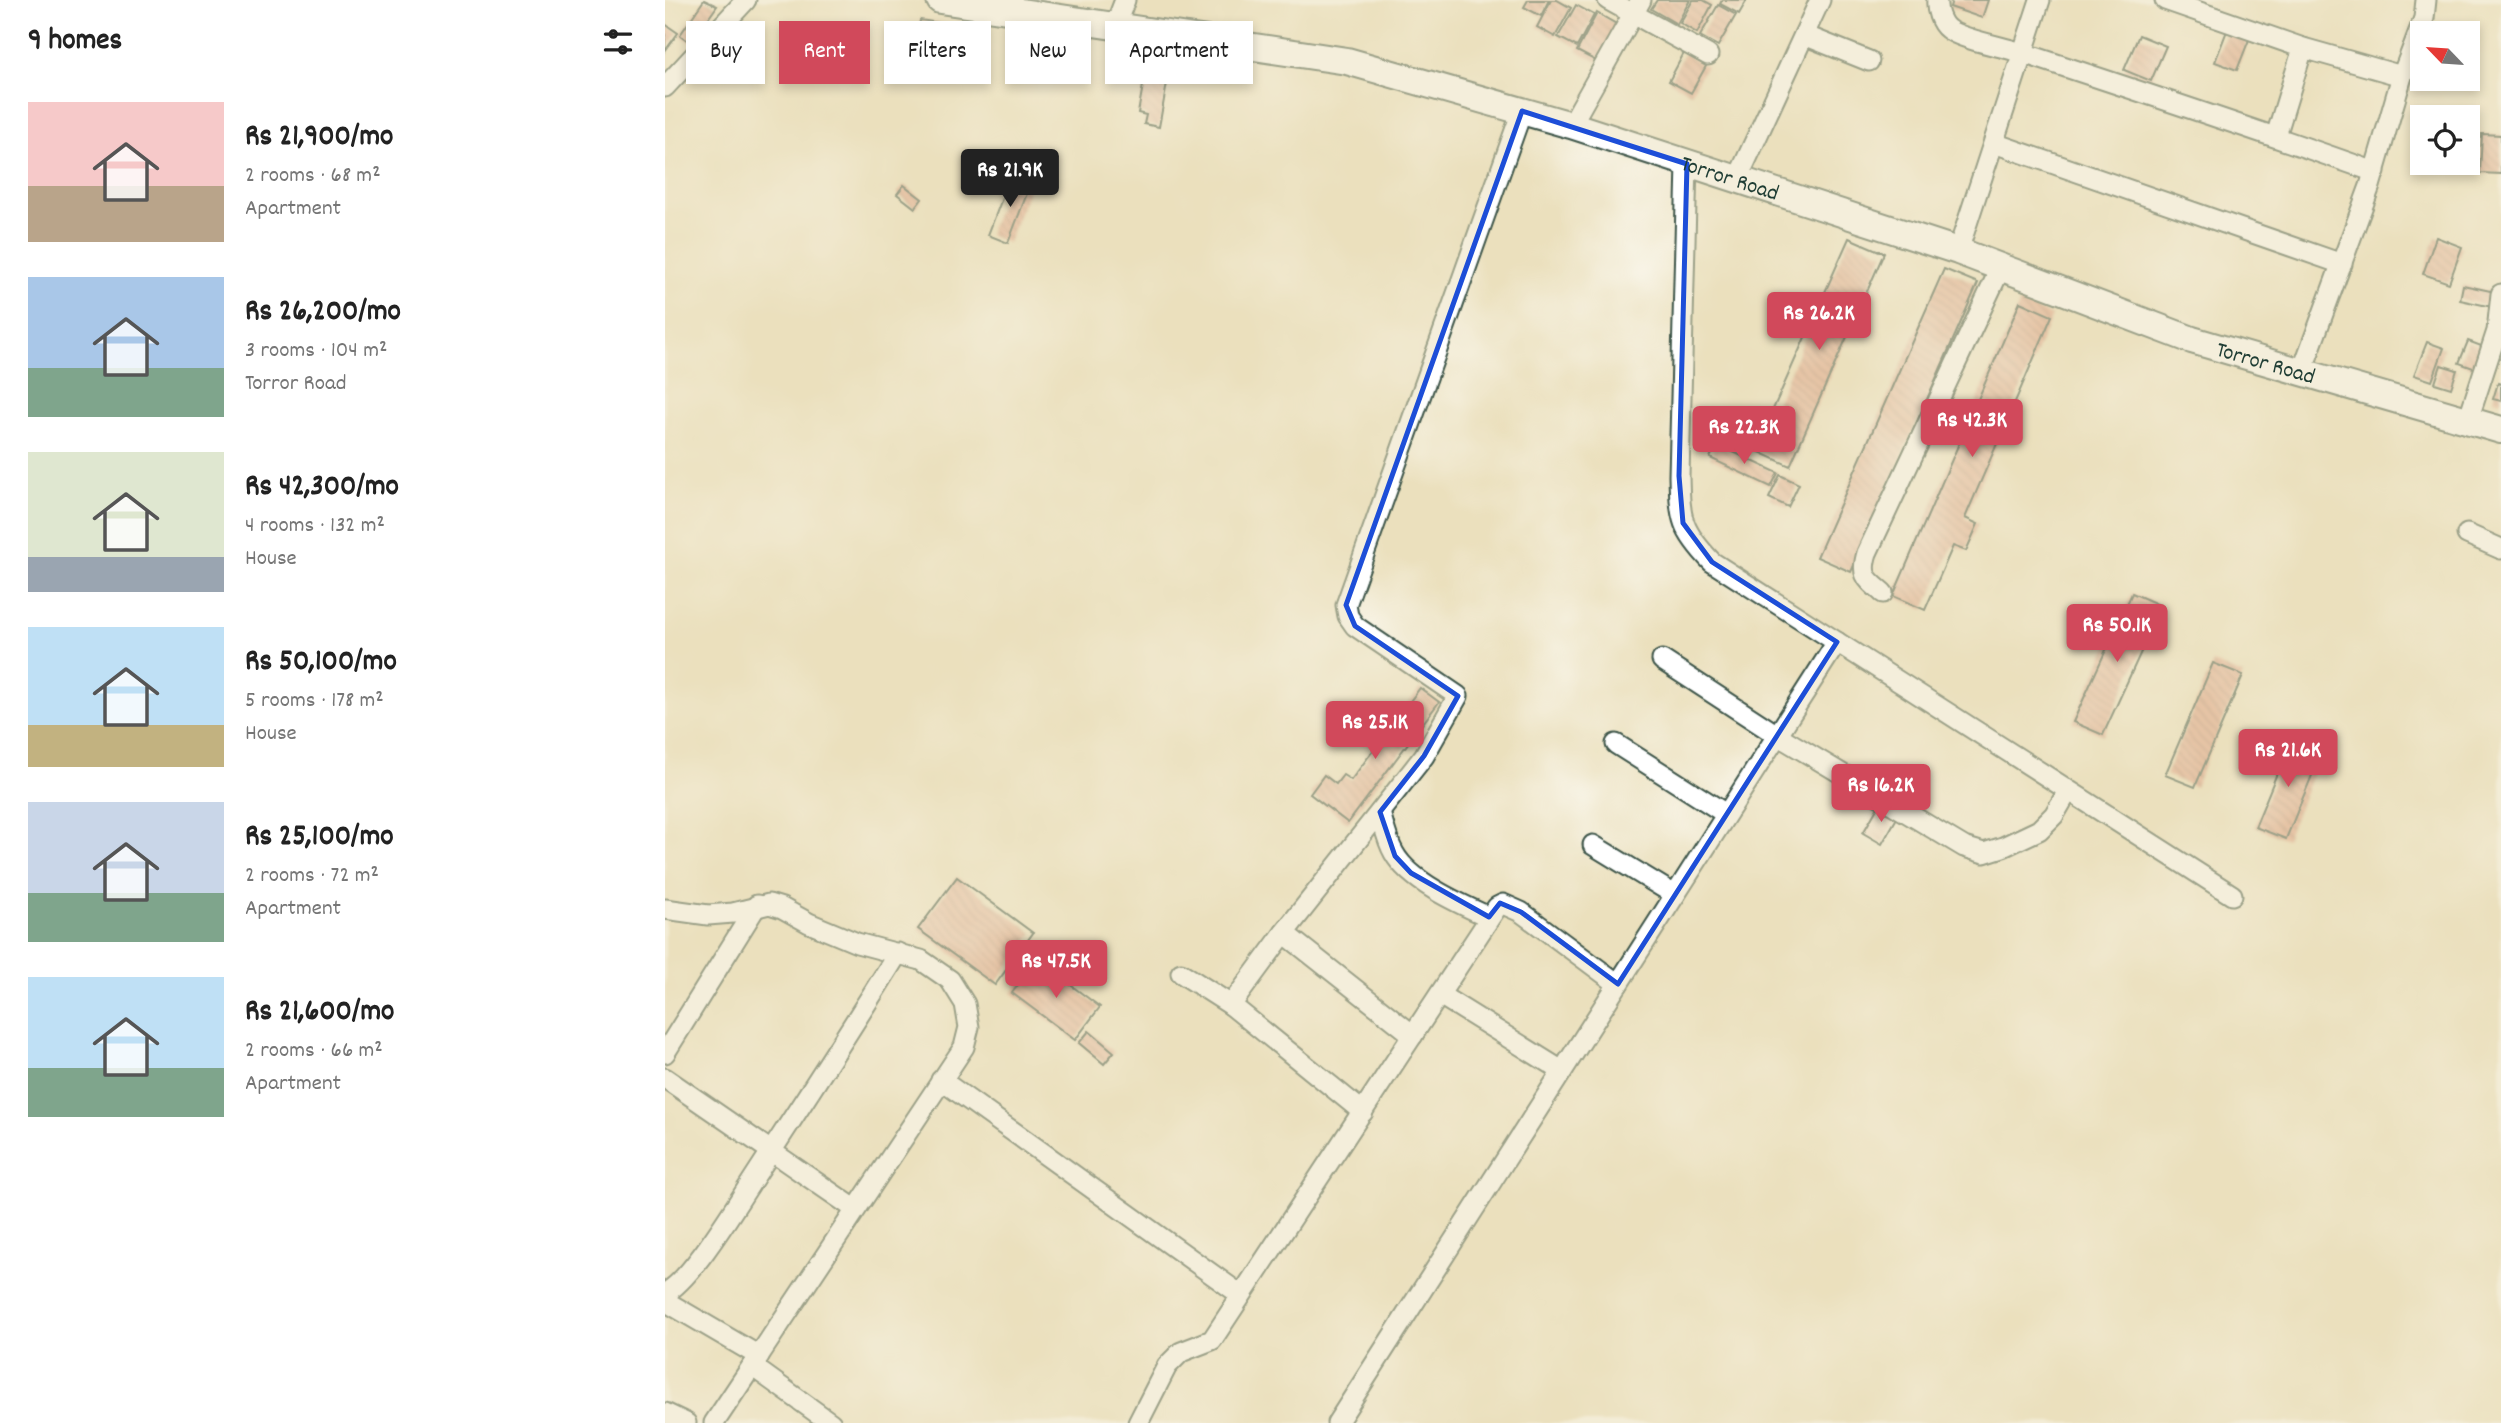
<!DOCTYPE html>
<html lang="en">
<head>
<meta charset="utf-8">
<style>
	body { margin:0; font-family:Dekko,sans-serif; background:#f2f2f2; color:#222; height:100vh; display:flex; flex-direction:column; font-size:26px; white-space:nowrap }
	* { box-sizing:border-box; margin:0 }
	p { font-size:23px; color:#767676 }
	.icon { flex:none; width:38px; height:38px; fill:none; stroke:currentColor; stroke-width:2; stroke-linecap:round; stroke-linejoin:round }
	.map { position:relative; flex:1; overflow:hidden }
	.drawer { display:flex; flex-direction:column; background:#fff; width:665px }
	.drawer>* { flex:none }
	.guide { position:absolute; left:21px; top:21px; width:665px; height:63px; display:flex; gap:14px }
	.needle { width:46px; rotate:295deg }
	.fabs { position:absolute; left:1745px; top:21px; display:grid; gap:14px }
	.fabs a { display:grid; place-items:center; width:70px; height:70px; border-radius:0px; background:#fff; box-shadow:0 4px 10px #0003; font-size:35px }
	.price { position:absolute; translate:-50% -60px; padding:0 16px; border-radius:7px; background:#d1495b; color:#fff; font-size:23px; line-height:46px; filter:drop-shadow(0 2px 4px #0008) }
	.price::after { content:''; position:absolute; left:50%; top:42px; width:21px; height:16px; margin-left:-10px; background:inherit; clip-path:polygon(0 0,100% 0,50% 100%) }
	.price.active { background:#222; color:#fff }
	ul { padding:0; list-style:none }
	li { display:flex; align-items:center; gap:21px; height:175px; padding:0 28px }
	li span { display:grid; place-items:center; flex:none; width:196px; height:140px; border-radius:0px; color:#555 }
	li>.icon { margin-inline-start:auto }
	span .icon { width:84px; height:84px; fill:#fffc; stroke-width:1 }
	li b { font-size:30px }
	h2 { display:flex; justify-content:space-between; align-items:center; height:84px; padding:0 28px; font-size:30px }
	.chip { padding:0 24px; border-radius:0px; background:#fff; box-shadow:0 4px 10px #0003; font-size:24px; line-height:63px }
	.chip.active { background:#d1495b; color:#fff }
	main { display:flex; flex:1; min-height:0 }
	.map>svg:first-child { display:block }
	.building { fill:url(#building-back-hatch) }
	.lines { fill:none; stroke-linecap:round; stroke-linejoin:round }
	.street-casing { stroke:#3e5549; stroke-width:23 }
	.secondary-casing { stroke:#3e5549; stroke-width:30 }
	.street { stroke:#fff; stroke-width:19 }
	.secondary { stroke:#fff; stroke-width:26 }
	.marked { fill:none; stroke:#1d4ed8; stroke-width:5; stroke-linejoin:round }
	.labels { text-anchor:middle; stroke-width:5; stroke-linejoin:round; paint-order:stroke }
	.street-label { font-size:23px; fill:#1f3d34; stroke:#fdfcf7 }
</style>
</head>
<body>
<main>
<section class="drawer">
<h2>9 homes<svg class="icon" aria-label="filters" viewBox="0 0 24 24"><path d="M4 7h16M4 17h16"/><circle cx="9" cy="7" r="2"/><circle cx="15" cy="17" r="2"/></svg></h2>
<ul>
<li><span style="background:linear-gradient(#f6c9c9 60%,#b9a48a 0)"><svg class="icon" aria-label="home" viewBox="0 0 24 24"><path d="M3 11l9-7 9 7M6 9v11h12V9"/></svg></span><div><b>Rs 21,900/mo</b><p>2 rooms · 68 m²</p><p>Apartment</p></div></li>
<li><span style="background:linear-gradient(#a9c7e8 65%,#7fa58c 0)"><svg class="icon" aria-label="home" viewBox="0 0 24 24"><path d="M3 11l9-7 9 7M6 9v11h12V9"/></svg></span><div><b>Rs 26,200/mo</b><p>3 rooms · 104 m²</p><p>Torror Road</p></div></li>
<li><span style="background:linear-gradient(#dfe7d0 75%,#9aa5b1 0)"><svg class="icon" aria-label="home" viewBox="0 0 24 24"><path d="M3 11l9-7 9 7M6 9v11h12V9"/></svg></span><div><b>Rs 42,300/mo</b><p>4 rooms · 132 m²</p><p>House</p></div></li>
<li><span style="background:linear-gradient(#bfe0f5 70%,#c2b280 0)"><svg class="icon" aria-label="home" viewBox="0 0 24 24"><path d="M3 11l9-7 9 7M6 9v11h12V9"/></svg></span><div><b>Rs 50,100/mo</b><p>5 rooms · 178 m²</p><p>House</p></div></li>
<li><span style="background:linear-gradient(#c9d6e8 65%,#7fa58c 0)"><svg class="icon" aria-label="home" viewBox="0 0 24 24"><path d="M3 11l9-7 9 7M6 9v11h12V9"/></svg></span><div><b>Rs 25,100/mo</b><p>2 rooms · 72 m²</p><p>Apartment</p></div></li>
<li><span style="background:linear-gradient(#bfe0f5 65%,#7fa58c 0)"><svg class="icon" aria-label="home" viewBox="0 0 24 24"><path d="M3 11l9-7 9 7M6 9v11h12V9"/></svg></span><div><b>Rs 21,600/mo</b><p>2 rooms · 66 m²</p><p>Apartment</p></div></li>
</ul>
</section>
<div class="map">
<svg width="1836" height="1423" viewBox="0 0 1836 1423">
	<defs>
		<pattern id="building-back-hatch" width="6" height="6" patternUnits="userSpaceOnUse" patternTransform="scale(1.75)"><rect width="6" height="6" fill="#e0a288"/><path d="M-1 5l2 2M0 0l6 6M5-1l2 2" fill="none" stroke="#b58570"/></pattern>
	</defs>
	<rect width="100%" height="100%" fill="#fdfcf7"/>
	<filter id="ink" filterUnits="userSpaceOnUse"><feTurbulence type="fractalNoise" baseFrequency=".0143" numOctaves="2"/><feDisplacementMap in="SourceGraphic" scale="14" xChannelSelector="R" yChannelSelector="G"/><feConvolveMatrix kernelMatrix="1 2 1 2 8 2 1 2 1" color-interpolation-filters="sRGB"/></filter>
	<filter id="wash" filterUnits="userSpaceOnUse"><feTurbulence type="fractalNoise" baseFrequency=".00686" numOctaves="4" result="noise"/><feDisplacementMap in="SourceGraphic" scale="28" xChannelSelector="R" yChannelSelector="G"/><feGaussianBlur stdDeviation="1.57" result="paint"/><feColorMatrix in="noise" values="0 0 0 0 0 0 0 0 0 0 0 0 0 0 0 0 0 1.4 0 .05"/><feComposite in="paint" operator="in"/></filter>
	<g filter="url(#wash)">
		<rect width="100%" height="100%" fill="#ebe0bd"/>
		<g id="blocks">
			<!-- building -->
			<g class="building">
				<path d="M39 0 52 6 26 43 15 35Z"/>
				<path d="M863 0H884L876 16 859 7Z"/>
				<path d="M886 0H892L906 8 890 37 872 27Z"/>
				<path d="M992 0H1025L1012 24 986 9Z"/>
				<path d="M1028 0H1038L1047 5 1032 33 1015 23Z"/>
				<path d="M1057 0H1082L1074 14 1055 4Z"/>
				<path d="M1287 0H1323L1317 18 1285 7Z"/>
				<path d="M911 5 929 15 912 47 893 37Z"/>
				<path d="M1053 5 1071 15 1053 46 1035 36Z"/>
				<path d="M932 13 953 25 933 62 912 51Z"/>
				<path d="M255 20 281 24 278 40 253 35Z"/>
				<path d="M0 24 13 33 0 51Z"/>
				<path d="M1563 28 1585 37 1572 70 1550 62Z"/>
				<path d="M1474 35 1501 46 1486 81 1459 70Z"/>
				<path d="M484 52 507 56 494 127 479 124 481 115 473 113Z"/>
				<path d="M1019 53 1041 66 1026 93 1004 81Z"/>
				<path d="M1817 134 1836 135V174L1815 173Z"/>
				<path d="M346 175 366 183 343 243 323 235Z"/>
				<path d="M239 185 257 199 250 208 232 194Z"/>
				<path d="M1771 237 1797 247 1784 283 1758 274Z"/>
				<path d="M1184 238 1219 253 1125 466 1090 450Z"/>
				<path d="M1279 269 1313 283 1186 572 1152 557Z"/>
				<path d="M1798 285 1830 292 1827 307 1795 300Z"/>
				<path d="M1355 302 1387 316 1300 518 1313 524 1301 551 1288 546 1260 610 1228 596Z"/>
				<path d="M1803 341 1819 347 1811 369 1794 363Z"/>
				<path d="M1762 342 1779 348 1767 381 1749 375Z"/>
				<path d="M1776 365 1792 370 1786 388 1770 383Z"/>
				<path d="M1833 383 1836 384V401L1828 399Z"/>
				<path d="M1051 444 1113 473 1106 487 1045 458Z"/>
				<path d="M1115 475 1134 484 1123 507 1104 498Z"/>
				<path d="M1467 593 1497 606 1438 735 1408 722Z"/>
				<path d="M1548 663 1578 675 1530 787 1500 775Z"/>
				<path d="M755 688 774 702 683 823 645 794 659 775 671 784 678 775 686 780Z"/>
				<path d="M1626 739 1657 751 1621 839 1590 827Z"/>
				<path d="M1214 805 1233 816 1217 844 1198 833Z"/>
				<path d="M292 877 368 933 330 985 253 929Z"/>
				<path d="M372 960 435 1007 410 1040 347 993Z"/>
				<path d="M424 1031 449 1052 439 1064 414 1043Z"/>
			</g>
		</g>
	</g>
	<g filter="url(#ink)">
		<use href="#blocks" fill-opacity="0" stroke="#3e5549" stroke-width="2"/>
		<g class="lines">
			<defs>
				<g id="street">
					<path d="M943 0 1043 55"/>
					<path d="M1272 0C1271 9 1275 23 1283 29 1296 40 1346 48 1364 55 1480 93 1595 131 1710 172"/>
					<path d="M1500 0 1638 48 1737 76"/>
					<path d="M450 26 460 0"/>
					<path d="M1139 35 1204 61"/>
					<path d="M0 87 81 0"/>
					<path d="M906 125 976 0"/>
					<path d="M1611 136 1638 48"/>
					<path d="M1329 143 1677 264"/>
					<path d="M1022 164 1014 476C1015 519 1016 530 1047 562L1567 895"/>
					<path d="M1072 180 1155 0"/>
					<path d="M1293 251 1375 0"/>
					<path d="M1637 371 1705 186 1737 76 1759 18 1761 0"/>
					<path d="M1803 420 1832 331 1836 294"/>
					<path d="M1802 534 1836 549"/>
					<path d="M1218 593C1202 579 1195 576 1202 553L1336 267"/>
					<path d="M997 660 1112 735 1299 847 1319 853 1338 847 1374 830 1389 815 1403 791"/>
					<path d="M951 744 1061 814"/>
					<path d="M715 812C719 826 722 841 729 853 745 882 795 904 824 917"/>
					<path d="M928 845 1010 895"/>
					<path d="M0 909 43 915 68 913 104 904 117 908 144 923 192 943 256 960 285 980 300 1004 304 1027 299 1047 87 1366"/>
					<path d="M619 933 748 1035"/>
					<path d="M516 973 566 1005 619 933 759 756 793 696 690 626 683 616 681 605 857 111"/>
					<path d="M775 995 897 1071"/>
					<path d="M566 1005 698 1112"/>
					<path d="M0 1053 92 905"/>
					<path d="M0 1078 190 1209"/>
					<path d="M276 1080 576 1295"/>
					<path d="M0 1293C25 1281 68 1210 85 1184 135 1107 185 1031 233 953"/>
					<path d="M0 1301 94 1356"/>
					<path d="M0 1413 21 1423"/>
					<path d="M49 1423 87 1366 166 1423"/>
					<path d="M473 1423 502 1366 516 1352 547 1340 832 907 838 904 856 912 953 984"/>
					<path d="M672 1423 1172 642"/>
				</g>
				<g id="secondary">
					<path id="s1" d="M275 0 682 61 906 125 1293 251 1527 340 1836 430"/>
				</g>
			</defs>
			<!-- street casing -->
			<use href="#street" class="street-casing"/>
			<!-- secondary casing -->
			<use href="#secondary" class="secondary-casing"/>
			<!-- street -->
			<use href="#street" class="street"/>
			<!-- secondary -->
			<use href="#secondary" class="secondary"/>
		</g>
	</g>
	<!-- marked area -->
	<path d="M0 0H1836V1423H0ZM857 111 1022 164 1014 476 1018 523 1047 562 1172 642 953 984 856 912 835 903 824 917 746 873 730 856 715 812 759 756 793 696 690 626 681 605Z" fill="#ebe0bd" fill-opacity=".55" fill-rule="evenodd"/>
	<path class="marked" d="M857 111 1022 164 1014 476 1018 523 1047 562 1172 642 953 984 856 912 835 903 824 917 746 873 730 856 715 812 759 756 793 696 690 626 681 605Z"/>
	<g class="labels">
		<!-- street labels -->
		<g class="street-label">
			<text dy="8" stroke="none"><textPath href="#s1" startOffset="812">Torror Road</textPath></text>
			<text dy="8" stroke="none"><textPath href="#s1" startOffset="1379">Torror Road</textPath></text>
		</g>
	</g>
</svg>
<div class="fabs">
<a><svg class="needle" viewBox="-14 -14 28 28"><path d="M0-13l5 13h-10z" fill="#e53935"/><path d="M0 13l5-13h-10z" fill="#767676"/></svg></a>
<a><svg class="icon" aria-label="locate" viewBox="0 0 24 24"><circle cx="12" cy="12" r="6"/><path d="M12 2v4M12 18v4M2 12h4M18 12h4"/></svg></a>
</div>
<b class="price active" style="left:345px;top:209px">Rs 21.9K</b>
<b class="price" style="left:1154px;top:352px">Rs 26.2K</b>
<b class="price" style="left:1307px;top:459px">Rs 42.3K</b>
<b class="price" style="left:1079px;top:466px">Rs 22.3K</b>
<b class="price" style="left:1452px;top:664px">Rs 50.1K</b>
<b class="price" style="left:710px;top:761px">Rs 25.1K</b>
<b class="price" style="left:1623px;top:789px">Rs 21.6K</b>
<b class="price" style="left:1216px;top:824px">Rs 16.2K</b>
<b class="price" style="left:391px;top:1000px">Rs 47.5K</b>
<div class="guide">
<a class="chip">Buy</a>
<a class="chip active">Rent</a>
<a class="chip">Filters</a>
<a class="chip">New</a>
<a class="chip">Apartment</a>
</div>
</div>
</main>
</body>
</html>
